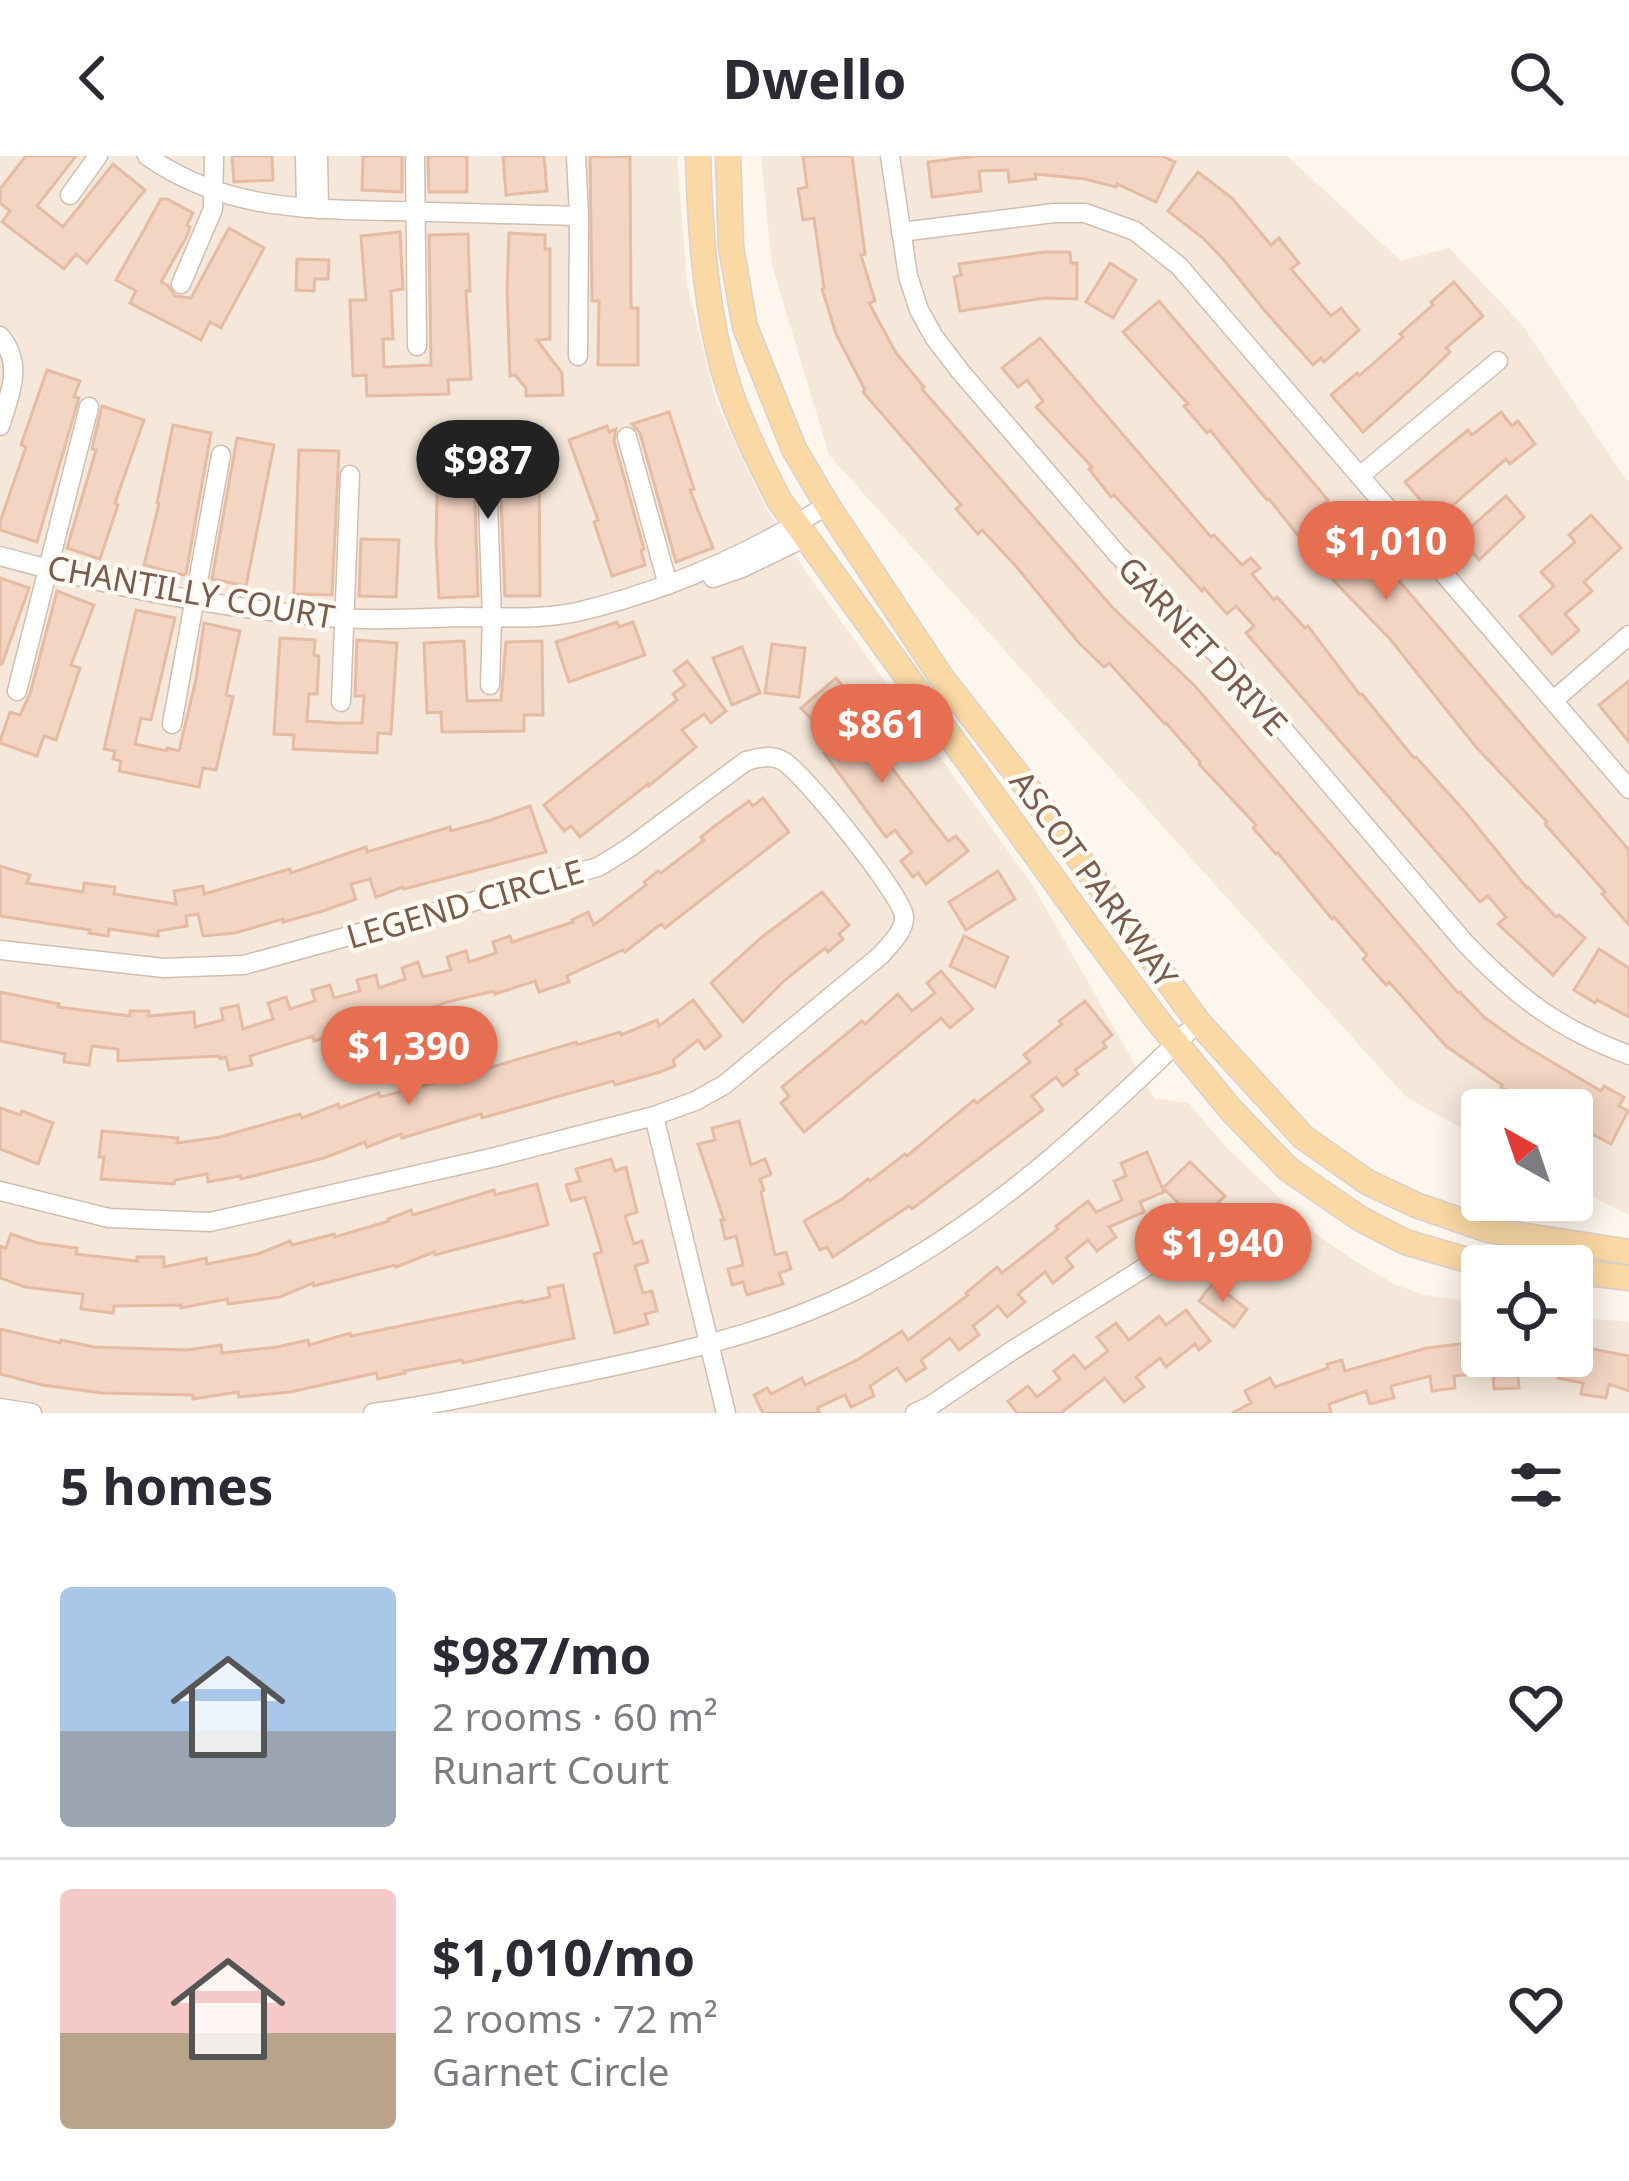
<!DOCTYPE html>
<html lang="en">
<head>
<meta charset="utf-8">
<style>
	body { margin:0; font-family:"Noto Sans",sans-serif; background:#f2f2f3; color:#2b2b33; height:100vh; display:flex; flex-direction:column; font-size:45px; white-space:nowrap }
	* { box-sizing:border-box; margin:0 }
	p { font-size:39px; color:#7c7c81 }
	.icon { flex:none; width:66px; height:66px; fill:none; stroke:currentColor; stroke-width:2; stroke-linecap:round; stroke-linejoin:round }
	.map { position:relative; height:1257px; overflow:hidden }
	.panel { display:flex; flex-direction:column; background:#fff; flex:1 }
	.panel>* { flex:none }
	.needle { width:78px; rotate:320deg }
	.controls { position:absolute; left:1461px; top:933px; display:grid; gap:24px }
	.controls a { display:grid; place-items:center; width:132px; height:132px; border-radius:12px; background:#fff; box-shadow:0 6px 30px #0003; font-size:60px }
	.price { position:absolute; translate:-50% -102px; padding:0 27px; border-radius:42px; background:#e76f51; color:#fff; font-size:39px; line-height:78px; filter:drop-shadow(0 3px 6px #0008) }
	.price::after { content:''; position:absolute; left:50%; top:72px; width:36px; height:27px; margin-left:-18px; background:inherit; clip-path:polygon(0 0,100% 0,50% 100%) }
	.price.on { background:#222; color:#fff }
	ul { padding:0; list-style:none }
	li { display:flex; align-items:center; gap:36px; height:300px; padding:0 60px }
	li+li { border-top:3px solid #e1e1e2 }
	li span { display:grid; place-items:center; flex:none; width:336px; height:240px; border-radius:12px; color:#555 }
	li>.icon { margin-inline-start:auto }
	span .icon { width:144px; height:144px; fill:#fffc; stroke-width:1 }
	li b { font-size:51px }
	h2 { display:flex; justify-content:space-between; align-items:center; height:144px; padding:0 60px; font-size:51px }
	header { display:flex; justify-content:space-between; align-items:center; height:156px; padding:0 60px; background:#fff; font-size:54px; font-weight:700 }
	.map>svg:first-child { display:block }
	.residential { fill:#f5e8da }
	.building { fill:#f3d5c3; stroke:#e6bba3; stroke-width:3 }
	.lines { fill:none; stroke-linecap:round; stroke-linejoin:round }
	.minor-casing { stroke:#d1beb0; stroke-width:21 }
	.major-casing { stroke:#dad1cd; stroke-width:27 }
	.minor { stroke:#fff; stroke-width:18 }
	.major { stroke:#fbd9a5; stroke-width:24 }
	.labels { text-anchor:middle; stroke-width:9; stroke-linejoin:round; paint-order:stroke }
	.street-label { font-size:33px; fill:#7a5c4d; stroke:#fffaf3 }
</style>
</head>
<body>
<header><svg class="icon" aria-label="back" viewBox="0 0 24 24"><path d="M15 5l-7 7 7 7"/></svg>Dwello<svg class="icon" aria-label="search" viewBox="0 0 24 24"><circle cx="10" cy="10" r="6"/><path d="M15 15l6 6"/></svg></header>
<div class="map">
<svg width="1629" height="1257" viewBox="0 0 1629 1257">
	<rect width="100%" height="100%" fill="#fdf6ec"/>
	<!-- residential -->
	<g class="residential">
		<path d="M0 0H677L687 128 716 246 767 354 810 422 1032 728 1154 942 1189 947 1225 990 1320 1081 1355 1105 1394 1128 1424 1139 1482 1147V1200H1572V1161L1629 1166V1257H0Z"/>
		<path d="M761 0H1287L1401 105 1449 92 1523 170 1626 324H1629V1059L1572 1031V954H1482V984L1405 940 829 299 772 109Z"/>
	</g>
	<!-- building -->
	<g class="building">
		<path d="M26 0H76L37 50 63 71 113 8 145 34 87 107 76 98 64 113 2 66 10 55 0 47V33Z"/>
		<path d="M232 0H272L273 24 234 26Z"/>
		<path d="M363 0H402V36L362 34Z"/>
		<path d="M428 0H467V36H429Z"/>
		<path d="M503 0H544L547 35 506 39Z"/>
		<path d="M630 0 631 152H638V209H598L599 145H592L590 1Z"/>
		<path d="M803 0H852L865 98 861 99 875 145 869 147 896 197 924 231 922 233 1113 452 1195 530 1458 837 1460 836 1484 861 1520 887 1601 935 1604 930 1624 941 1619 950 1628 955 1611 988 1572 967V954H1539L1501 931 1502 929 1446 890 1389 826 1386 829 1363 803 1367 799 1334 761 1332 763 1278 697 1276 698 1253 672 1256 669 1199 608 1200 606 1166 567 1165 568 1109 507 1104 511 1079 487 1014 408 982 374 978 378 956 353 961 349 863 236 865 234 836 178 822 133 824 132 814 62 803 64 798 33 807 31Z"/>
		<path d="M976 0H1162L1175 6 1156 46 1117 28 1116 31 1085 23 1035 18 1036 23 1009 26 1008 14 979 15 981 35 932 41 928 6Z"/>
		<path d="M1198 16 1232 42 1271 89 1279 82 1299 107 1291 113 1331 160 1341 152 1359 174 1324 206 1321 202 1313 209 1265 155 1223 103 1203 82 1168 55Z"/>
		<path d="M161 43H167L193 57 187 69 190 71 187 80 161 126 168 130 175 140 191 142 229 72 264 92 221 172 210 166 201 184 130 147 136 135 116 124Z"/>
		<path d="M400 76 403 133 391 135 393 183H383L384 211 431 209 429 79 468 78 470 135H466L471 223 448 224 449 238 367 240 366 219 353 220 350 144H366L361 80Z"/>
		<path d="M509 77 545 79V93H550V183L537 184 562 217 563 239 526 240V232L515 219 510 220 507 135Z"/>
		<path d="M1044 96H1070L1071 107H1077V143L1045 142 960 155 954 121 961 119 959 108Z"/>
		<path d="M297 103 329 104 328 123H315L314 135 296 134Z"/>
		<path d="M1110 107 1136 124 1113 162 1086 146Z"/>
		<path d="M1454 126 1483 160 1446 192 1450 196 1422 223 1363 276 1331 239 1357 217 1359 220 1403 181 1400 178 1433 149 1431 146Z"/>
		<path d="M1159 145 1328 344 1320 351 1338 373 1348 365 1629 694V769L1602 738 1605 736 1545 668 1547 666 1476 591 1390 483 1334 425 1269 343 1267 344 1210 274 1207 277 1184 250 1188 248 1123 176Z"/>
		<path d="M1040 182 1211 381 1214 379 1242 409 1251 402 1260 412 1252 418 1274 444 1277 441 1305 472 1308 470 1360 539 1362 538 1414 602 1416 601 1467 658 1527 732 1528 731 1556 761 1559 759 1585 782 1553 819 1498 768 1506 761 1488 740 1480 746 1246 477 1254 470 1236 450 1227 458 1204 432 1202 435 1114 339 1111 341 1089 313 1092 311 1036 251 1043 245 1027 224 1018 231 1002 212Z"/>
		<path d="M47 214 80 225 74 241 79 242 37 386 0 374V366L26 291 21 289Z"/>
		<path d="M102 250 144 264 115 347 118 349 100 403 67 392 96 294 92 293Z"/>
		<path d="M669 256 694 333 690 334 713 392 676 406 640 277 632 268Z"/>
		<path d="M1501 256 1512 270 1518 265 1535 288 1510 308 1506 303 1437 363 1405 326 1468 274 1472 279Z"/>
		<path d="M173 269 211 277 186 418 183 419 144 409 159 348 157 347Z"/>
		<path d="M607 270 609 276 616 273 614 285 644 393 641 394 645 409 612 420 594 366 598 364 569 284Z"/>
		<path d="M237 282 274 289 246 430 212 423Z"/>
		<path d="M299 294 339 295 332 439 294 438Z"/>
		<path d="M539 294 540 440H505L500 317 498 309 488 304 479 306 474 317 478 440 439 442 436 385 438 297Z"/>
		<path d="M1506 340 1524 361 1479 404 1460 381Z"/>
		<path d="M1591 359 1621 392 1584 426 1592 435 1565 458 1579 474 1552 498 1520 460 1554 430 1541 416 1575 386 1569 379Z"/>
		<path d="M361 383 399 384 396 441 359 440Z"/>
		<path d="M0 422 29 432 2 508H0Z"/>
		<path d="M57 435 94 449 71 509 80 512 56 584 44 580 37 600 0 587V585L10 556 20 559 30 538Z"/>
		<path d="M136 454 175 462 151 564 141 562 135 588 167 595V592L179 595 196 523 204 467 240 475 226 539 233 541 216 614 203 612 199 631 119 615 121 605 113 603 115 595 104 593Z"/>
		<path d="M617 466 619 471 633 466 645 499 569 526 556 486Z"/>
		<path d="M280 482 315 484 314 499 319 500 317 538H309L307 565 338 567H362L364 540H355L357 484 397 487 391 578 378 577 377 597 293 593 294 579 274 578Z"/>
		<path d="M464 485 467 545 501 544 506 486 542 485 543 559H524V575L442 576 441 556 427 557 424 487Z"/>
		<path d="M772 488 805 492 799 541 765 537Z"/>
		<path d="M742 491 760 537 732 549 713 502Z"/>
		<path d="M687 505 726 555 711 567 704 558 682 574 696 591 649 630 648 628 580 681 571 670 564 675 544 649 677 544 673 538 685 529 674 515Z"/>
		<path d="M836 522 857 546 851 552 882 591 878 594 948 685 956 680 968 695 926 728 918 717 913 721 901 705 912 696 895 674 886 681 824 597 843 581 824 560 815 567 801 552Z"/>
		<path d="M1629 525V586L1599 549Z"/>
		<path d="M763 642 789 676 665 772 661 768 625 796 623 794 567 820 569 826 539 836 535 825 495 838 494 835 447 846 405 862 404 858 314 885 313 880 250 900 252 909 229 914 226 901 220 903 219 900 118 905V893L92 890 89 909 64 906 65 898 0 885V836L59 848 58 851 130 860V855H149V860L194 856 195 871 223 864 221 853 238 849 243 873 273 863 268 847 286 841 290 853 315 845 312 834 330 829 334 842 360 835 357 824 376 819 379 832 405 823 402 812 418 806 423 821 451 814 447 801 466 795 469 806 496 797 493 786 510 780 512 786 573 766 572 764 588 756 594 769 646 729 644 726 658 715 661 717 704 684 701 681 716 669 749 645 753 650Z"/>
		<path d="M530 650 546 696 404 733 403 731 376 741 370 723 351 728 356 743 320 756 283 766V763L235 777 203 780 198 758 186 760 187 770 158 775V780L109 773 108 780 89 777 90 774 0 760V710L30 719 27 727 83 736 84 727 115 731 114 738 176 748 174 735 203 730 204 738 290 713 291 717 366 691 367 696 450 671 451 675 491 664Z"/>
		<path d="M998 715 1015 743 966 774 949 746Z"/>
		<path d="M822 736 849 769 839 778 843 783 828 796 825 792 785 824 743 866 711 827 762 781Z"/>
		<path d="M964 780 1008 801 995 831 950 810Z"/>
		<path d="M1599 793 1629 812V861L1597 844 1595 847 1574 834Z"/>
		<path d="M941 815 973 853 950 872 941 862 804 976 781 947 789 940 782 931 862 865 865 868 898 838 912 855 935 837 927 827Z"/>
		<path d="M693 844 721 880 705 893 698 884 673 904 675 910 660 916 615 929 613 925 482 962 481 958 402 982 401 978 367 991 365 986 324 1002 241 1023 240 1020 208 1026 207 1018 175 1024 174 1028 101 1023 104 1001H99L102 975 178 982 177 987 220 981 300 958 302 962 338 948 339 952 379 937 380 941 462 920 576 886 577 889 620 876 621 879 657 864 659 870Z"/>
		<path d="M1085 845 1112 879 1103 886 1106 891 1075 914 1078 918 1063 930 1056 921 1032 940 1043 954 912 1053 909 1050 833 1101 827 1091 820 1094 804 1065 842 1043 868 1023 870 1025 905 998 907 1000 974 944 977 947 1030 906 1024 899 1062 868 1059 865Z"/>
		<path d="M0 952 20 959 22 955 53 967 38 1008 0 993Z"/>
		<path d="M739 965 751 1009 765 1003 771 1018 760 1023 764 1034 761 1036 775 1099 786 1096 791 1113 779 1117 783 1128 747 1139 743 1126 732 1129 728 1113 743 1109 736 1080 725 1083 721 1064H724L698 988 715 984 712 972Z"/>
		<path d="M1147 996 1164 1036 1140 1046 1144 1056 1109 1071 1116 1081 1097 1095 1088 1084 1066 1102 1073 1111 1053 1127 1045 1116 1018 1138 1025 1146 1007 1161 998 1150 973 1170 979 1179 959 1194 950 1182 921 1204 926 1212 906 1225 897 1212 870 1230 874 1240 851 1251 845 1239 817 1252 820 1257H763L754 1239 767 1232 771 1238 802 1222 805 1229 859 1203 902 1175 908 1184 968 1139 966 1137 997 1111 1002 1117 1058 1073 1056 1070 1088 1045 1096 1056 1122 1044 1114 1025 1126 1020 1121 1007Z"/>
		<path d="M611 1003 615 1015 626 1011 637 1056 625 1060 634 1088 642 1085 648 1106 635 1110 643 1137 652 1135 657 1155 645 1158 648 1168 615 1177 594 1098 602 1096 585 1041 571 1045 566 1029 580 1025 576 1013Z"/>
		<path d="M1190 1006 1225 1040 1198 1066 1163 1032Z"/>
		<path d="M537 1028 548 1069 435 1099 434 1096 396 1111 395 1109 314 1130 313 1127 280 1141 228 1148 227 1143 181 1152V1149L114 1150 113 1157 81 1153 83 1138 25 1131 0 1122V1090L6 1092 11 1078 38 1087 77 1092 76 1098 137 1105V1101H164V1111L206 1102 207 1108 258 1098 290 1085 292 1089 334 1078 335 1081 389 1065 388 1063 411 1054 413 1059 494 1034 495 1039Z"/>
		<path d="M1246 1054 1258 1075 1221 1096 1209 1075Z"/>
		<path d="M1262 1080 1265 1087 1269 1084 1277 1096 1229 1124Z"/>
		<path d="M1213 1127 1247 1153 1234 1171 1199 1145Z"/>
		<path d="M563 1129 574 1182 463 1207 462 1204 404 1215 405 1217 378 1223 376 1217 290 1236 239 1241 238 1236 193 1243V1239L102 1237 42 1229 0 1218V1173L60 1187 61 1184 94 1191 187 1194 221 1189 222 1197 277 1191 308 1184 309 1189 350 1177 351 1180 522 1145V1147L550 1141 548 1132Z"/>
		<path d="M1186 1154 1210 1185 1199 1194 1195 1188 1166 1211 1160 1202 1136 1221 1144 1231 1124 1246 1105 1222 1061 1257H1017L1008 1245 1028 1230 1037 1241 1060 1223 1054 1215 1074 1199 1085 1213 1108 1195 1097 1181 1116 1167 1129 1184 1159 1160 1166 1169Z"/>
		<path d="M1468 1187 1469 1200H1572V1189L1629 1200V1235L1609 1228 1606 1242 1581 1238 1583 1227 1558 1222 1559 1218 1518 1220 1519 1232 1494 1233 1493 1216 1454 1220 1455 1232 1432 1235 1430 1220 1391 1230 1394 1242 1370 1248 1366 1235 1329 1248 1331 1257H1232L1251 1247 1245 1235 1270 1222 1275 1231 1328 1212 1327 1208 1342 1204 1345 1215 1427 1192Z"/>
	</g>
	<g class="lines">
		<defs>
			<g id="minor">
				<path d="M147 0C224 54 304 53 394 55 456 57 517 58 579 60"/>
				<path d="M305 0 306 52"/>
				<path d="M318 0 319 53"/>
				<path d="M415 0 417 190"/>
				<path d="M576 0 579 60 578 200"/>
				<path d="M890 0 908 120 919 154 934 181 960 215 1118 399 1231 512 1465 787C1517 841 1558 873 1629 899"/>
				<path d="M70 39 98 0"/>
				<path d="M901 76 1054 57H1085L1135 75 1179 110 1629 633"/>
				<path d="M181 128 213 53 214 0"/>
				<path d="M0 180C24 208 10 238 0 270"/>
				<path d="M627 281 668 429"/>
				<path d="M487 317 492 461 490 529"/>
				<path d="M1361 319 1498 205"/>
				<path d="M0 400C108 430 228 454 340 462 379 465 420 462 459 461 497 461 539 464 577 456 665 435 751 398 827 349"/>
				<path d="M713 422 742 412 806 381"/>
				<path d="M17 535 89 251"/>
				<path d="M1555 543 1629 479"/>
				<path d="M341 546 350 319"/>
				<path d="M172 568 221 299"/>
				<path d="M0 794 164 812 244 809 598 711 629 692 746 605C758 602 771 598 783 605 803 616 902 739 904 760 905 775 890 788 881 799L724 929 695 945 654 960 495 1001 210 1066 109 1062 0 1035"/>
				<path d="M654 960 726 1257"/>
				<path d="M0 1252 32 1257"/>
				<path d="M373 1257C433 1249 492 1236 552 1223 651 1203 756 1182 848 1138 982 1073 1093 969 1198 866"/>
				<path d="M915 1257 930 1250 1010 1196 1152 1107"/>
			</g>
			<g id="major">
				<path d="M698 0C700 65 704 133 719 197 731 249 755 297 779 344L1088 771 1157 864 1231 954 1288 1013 1359 1062 1405 1086 1467 1104 1523 1110"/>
				<path d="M728 0 731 91 745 171 794 293 827 349 941 521 1031 636 1198 866 1303 981 1367 1026 1416 1049 1488 1074 1629 1096"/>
				<path d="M1572 1115 1629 1122"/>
			</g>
		</defs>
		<!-- minor casing -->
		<use href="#minor" class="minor-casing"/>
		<!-- major casing -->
		<use href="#major" class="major-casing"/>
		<!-- minor -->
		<use href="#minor" class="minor"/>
		<!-- major -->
		<use href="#major" class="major"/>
	</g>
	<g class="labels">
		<!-- street labels -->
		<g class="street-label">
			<text transform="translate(191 436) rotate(10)" y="12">CHANTILLY COURT</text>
			<text transform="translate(1203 490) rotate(47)" y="12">GARNET DRIVE</text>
			<text transform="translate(1094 723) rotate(54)" y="12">ASCOT PARKWAY</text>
			<text transform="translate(465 748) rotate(-16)" y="12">LEGEND CIRCLE</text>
		</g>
	</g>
</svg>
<div class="controls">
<a><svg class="needle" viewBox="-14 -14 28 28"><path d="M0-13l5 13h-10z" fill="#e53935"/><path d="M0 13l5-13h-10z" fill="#7c7c81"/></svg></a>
<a><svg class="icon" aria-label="locate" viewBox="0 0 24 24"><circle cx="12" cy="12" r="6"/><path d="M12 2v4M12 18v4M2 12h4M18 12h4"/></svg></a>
</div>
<b class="price on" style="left:488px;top:366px">$987</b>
<b class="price" style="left:1386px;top:447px">$1,010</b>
<b class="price" style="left:882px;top:630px">$861</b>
<b class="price" style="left:409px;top:952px">$1,390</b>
<b class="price" style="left:1223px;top:1149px">$1,940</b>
</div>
<section class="panel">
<h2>5 homes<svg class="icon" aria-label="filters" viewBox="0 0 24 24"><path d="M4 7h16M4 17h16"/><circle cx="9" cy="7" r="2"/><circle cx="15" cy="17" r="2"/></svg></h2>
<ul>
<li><span style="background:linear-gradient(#a9c7e8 60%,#9aa5b1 0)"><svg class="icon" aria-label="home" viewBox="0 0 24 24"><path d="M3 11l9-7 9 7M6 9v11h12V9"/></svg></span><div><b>$987/mo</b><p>2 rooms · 60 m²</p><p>Runart Court</p></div><svg class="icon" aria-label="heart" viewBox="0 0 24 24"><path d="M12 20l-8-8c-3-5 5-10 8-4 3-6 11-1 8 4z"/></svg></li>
<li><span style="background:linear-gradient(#f6c9c9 60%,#b9a48a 0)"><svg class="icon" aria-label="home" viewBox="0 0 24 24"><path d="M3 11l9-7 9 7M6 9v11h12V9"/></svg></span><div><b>$1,010/mo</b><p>2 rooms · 72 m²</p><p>Garnet Circle</p></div><svg class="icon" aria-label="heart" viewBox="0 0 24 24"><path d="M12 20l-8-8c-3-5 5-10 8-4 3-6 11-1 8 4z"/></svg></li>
</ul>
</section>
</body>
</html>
